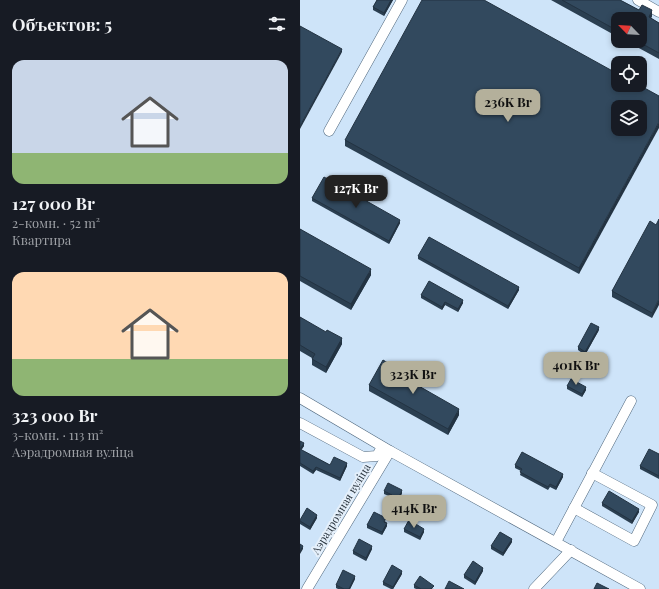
<!DOCTYPE html>
<html lang="ru">
<head>
<meta charset="utf-8">
<style>
	body { margin:0; font-family:"Playfair Display",serif; background:#20242c; color:#f1f3f6; height:100vh; display:flex; flex-direction:column; font-size:15px; white-space:nowrap }
	* { box-sizing:border-box; margin:0 }
	p { font-size:13px; color:#9ea1a6 }
	.icon { flex:none; width:22px; height:22px; fill:none; stroke:currentColor; stroke-width:2; stroke-linecap:round; stroke-linejoin:round }
	.map { position:relative; flex:1; overflow:hidden }
	.sheet { display:flex; flex-direction:column; background:#171b24; width:300px }
	.sheet>* { flex:none }
	.needle { width:26px; rotate:295deg }
	.fabs { position:absolute; left:311px; top:12px; display:grid; gap:8px }
	.fabs a { display:grid; place-items:center; width:36px; height:36px; border-radius:8px; background:#171b24; box-shadow:0 2px 6px #0003; font-size:20px }
	.price { position:absolute; translate:-50% -34px; padding:0 9px; border-radius:8px; background:#b4b09b; color:#111; font-size:13px; line-height:26px; filter:drop-shadow(0 1px 2px #0008) }
	.price::after { content:''; position:absolute; left:50%; top:24px; width:12px; height:9px; margin-left:-6px; background:inherit; clip-path:polygon(0 0,100% 0,50% 100%) }
	.price.selected { background:#222; color:#fff }
	ul { padding:0; list-style:none }
	li { display:grid; align-content:center; gap:8px; height:212px; padding:0 12px }
	li span { display:grid; place-items:center; height:124px; border-radius:12px; color:#555 }
	li>.icon { margin-inline-start:auto }
	span .icon { width:72px; height:72px; fill:#fffc; stroke-width:1 }
	li b { font-size:17px }
	h2 { display:flex; justify-content:space-between; align-items:center; height:48px; padding:0 12px; font-size:17px }
	main { display:flex; flex:1; min-height:0 }
	.map>svg:first-child { display:block }
	.lines { fill:none; stroke-linecap:round; stroke-linejoin:round }
	.minor-casing { stroke:#4f677d; stroke-width:11 }
	.minor { stroke:#fff; stroke-width:10 }
	.wall { fill:#2b3f51 }
	.shaded-wall { fill:#233342 }
	.building { fill:#32495e; stroke:#233342; fill-rule:evenodd }
	.labels { text-anchor:middle; stroke-width:4; stroke-linejoin:round; paint-order:stroke }
	.street-label { font-size:11px; fill:#28333d; stroke:#e5f0fb }
</style>
</head>
<body>
<main>
<section class="sheet">
<h2>Объектов: 5<svg class="icon" aria-label="filters" viewBox="0 0 24 24"><path d="M4 7h16M4 17h16"/><circle cx="9" cy="7" r="2"/><circle cx="15" cy="17" r="2"/></svg></h2>
<ul>
<li><span style="background:linear-gradient(#c9d6e8 75%,#8fb573 0)"><svg class="icon" aria-label="home" viewBox="0 0 24 24"><path d="M3 11l9-7 9 7M6 9v11h12V9"/></svg></span><div><b>127 000 Br</b><p>2-комн. · 52 m²</p><p>Квартира</p></div></li>
<li><span style="background:linear-gradient(#ffd9b3 70%,#8fb573 0)"><svg class="icon" aria-label="home" viewBox="0 0 24 24"><path d="M3 11l9-7 9 7M6 9v11h12V9"/></svg></span><div><b>323 000 Br</b><p>3-комн. · 113 m²</p><p>Аэрадромная вуліца</p></div></li>
</ul>
</section>
<div class="map">
<svg width="359" height="589" viewBox="0 0 359 589">
	<rect width="100%" height="100%" fill="#cee4f9"/>
	<g class="lines">
		<defs>
			<g id="minor">
				<path d="M338 0 359 12"/>
				<path d="M29 131 102 0"/>
				<path d="M0 398 90 451 340 589"/>
				<path d="M0 423 63 457 77 456 82 447"/>
				<path d="M274 508 334 541 352 505 292 473"/>
				<path d="M256 542 331 401"/>
				<path d="M7 589 90 451"/>
				<path d="M234 589 271 550"/>
			</g>
		</defs>
		<!-- minor casing -->
		<use href="#minor" class="minor-casing"/>
		<!-- minor -->
		<use href="#minor" class="minor"/>
	</g>
	<!-- wall -->
	<g class="wall">
		<path d="M77 0H93L84 16 73 10V7Z"/>
		<path d="M251 0H320L339 10 352 16 351 18 359 23V59L326 41H340L318 19V37Z"/>
		<path d="M318 74 279 274 45 146V140Z"/>
		<path d="M12 198 100 223 89 244 12 201Z"/>
		<path d="M356 225 352 318 312 297V291Z"/>
		<path d="M0 229 71 275 51 310 0 281Z"/>
		<path d="M118 256 219 290 208 309 118 259Z"/>
		<path d="M121 295 163 303 158 312 145 305 142 310 121 298Z"/>
		<path d="M0 317 42 344 26 373 12 365V358L0 351Z"/>
		<path d="M299 330 285 355 278 350V347Z"/>
		<path d="M69 385 119 386 159 415 148 435 69 391Z"/>
		<path d="M267 386 286 390 282 397 267 389Z"/>
		<path d="M0 441 4 446 1 450 30 465 47 466 40 481 16 470 13 474 0 466Z"/>
		<path d="M359 454V479L340 469V466Z"/>
		<path d="M215 465 263 477 256 490 250 487 248 490 220 475 221 471 215 468Z"/>
		<path d="M84 491 102 493 96 507 89 503V500L91 497 84 494Z"/>
		<path d="M302 503 339 512 332 524 302 506Z"/>
		<path d="M17 518 10 530 0 524V520Z"/>
		<path d="M86 521 85 522 87 526 82 535 67 528V525Z"/>
		<path d="M104 529 124 532 120 540 104 532Z"/>
		<path d="M212 542 203 556 191 549V546Z"/>
		<path d="M72 549 66 561 53 554V551Z"/>
		<path d="M183 571 175 585 164 578V575Z"/>
		<path d="M102 574 93 589H91L83 585V582Z"/>
		<path d="M55 579 50 589H38L36 588V585Z"/>
		<path d="M114 585 134 589H116L114 588Z"/>
	</g>
	<!-- shaded-wall -->
	<g class="shaded-wall">
		<path d="M91 0H93L84 16V13Z"/>
		<path d="M352 10V16L349 23V17Z"/>
		<path d="M42 49V52L0 129V126Z"/>
		<path d="M359 122V128L279 274V268Z"/>
		<path d="M100 220V223L89 244V241Z"/>
		<path d="M71 269V275L51 310V304Z"/>
		<path d="M219 287V290L208 309V306Z"/>
		<path d="M359 299V305L352 318V313Z"/>
		<path d="M163 300V303L158 312V309Z"/>
		<path d="M145 302V305L142 310V307Z"/>
		<path d="M299 327V330L285 355V352Z"/>
		<path d="M42 338V344L26 373V367Z"/>
		<path d="M286 387V390L282 397V394Z"/>
		<path d="M159 409V415L148 435V429Z"/>
		<path d="M4 443V446L0 452V449Z"/>
		<path d="M47 463V466L40 481V478Z"/>
		<path d="M16 467V470L13 474V471Z"/>
		<path d="M263 474V477L256 490V487Z"/>
		<path d="M102 490V493L96 507V504Z"/>
		<path d="M339 509V512L332 524V521Z"/>
		<path d="M17 515V518L10 530V527Z"/>
		<path d="M87 523V526L82 535V532Z"/>
		<path d="M124 529V532L120 540V537Z"/>
		<path d="M212 539V542L203 556V553Z"/>
		<path d="M3 546V549L0 554V551Z"/>
		<path d="M72 546V549L66 561V558Z"/>
		<path d="M183 568V571L175 585V582Z"/>
		<path d="M102 571V574L93 589V587Z"/>
		<path d="M55 576V579L50 589H49Z"/>
	</g>
	<!-- building -->
	<g class="building">
		<path d="M77 0H91L84 13 73 7Z"/>
		<path d="M122 0H184L318 74V85H339L359 96V122L279 268 45 140ZM318 107H340V129H318Z"/>
		<path d="M262 0H320L339 10 342 5 352 10 349 17 359 23V53L337 41H340V19H318V31Z"/>
		<path d="M0 26 42 49 0 126Z"/>
		<path d="M24 177 100 220 89 241 12 198Z"/>
		<path d="M359 219V299L352 313 312 291 350 221 356 225Z"/>
		<path d="M0 229 71 269 51 304 0 276Z"/>
		<path d="M129 237 219 287 208 306 118 256Z"/>
		<path d="M129 281 163 300 158 309 145 302 142 307 121 295Z"/>
		<path d="M0 317 26 332 27 330 42 338 26 367 12 359 15 354 0 345Z"/>
		<path d="M291 323 299 327 285 352 278 347Z"/>
		<path d="M83 360 119 381 117 385 159 409 148 429 69 385Z"/>
		<path d="M271 379 286 387 282 394 267 386Z"/>
		<path d="M0 441 4 443 0 449 30 465 34 457 47 463 40 478 16 467 13 471 0 463Z"/>
		<path d="M349 449 359 454V476L340 466Z"/>
		<path d="M222 452 263 474 256 487 250 484 248 487 220 472 222 469 215 465Z"/>
		<path d="M88 483 102 490 96 504 89 500 92 495 84 491Z"/>
		<path d="M309 491 339 509 332 521 302 503Z"/>
		<path d="M7 508 17 515 10 527 0 521V520Z"/>
		<path d="M74 512 86 518 84 522 87 523 82 532 67 525Z"/>
		<path d="M109 520 124 529 120 537 104 529Z"/>
		<path d="M200 532 212 539 203 553 191 546Z"/>
		<path d="M59 539 72 546 66 558 53 551Z"/>
		<path d="M0 544 3 546 0 551Z"/>
		<path d="M173 561 183 568 175 582 164 575Z"/>
		<path d="M92 565 102 571 93 587 83 582Z"/>
		<path d="M43 570 55 576 49 589H44L36 585Z"/>
		<path d="M120 576 134 586 131 589H121L114 585Z"/>
		<path d="M149 581 164 589H145Z"/>
		<path d="M297 583 309 589H294Z"/>
	</g>
	<g class="labels">
		<!-- street labels -->
		<g class="street-label">
			<text transform="translate(41 509) rotate(-59)" y="4">Аэрадромная вуліца</text>
		</g>
	</g>
</svg>
<div class="fabs">
<a><svg class="needle" viewBox="-14 -14 28 28"><path d="M0-13l5 13h-10z" fill="#e53935"/><path d="M0 13l5-13h-10z" fill="#9ea1a6"/></svg></a>
<a><svg class="icon" aria-label="locate" viewBox="0 0 24 24"><circle cx="12" cy="12" r="6"/><path d="M12 2v4M12 18v4M2 12h4M18 12h4"/></svg></a>
<a><svg class="icon" aria-label="layers" viewBox="0 0 24 24"><path d="M12 4l9 5-9 5-9-5zM3 14l9 5 9-5"/></svg></a>
</div>
<b class="price" style="left:208px;top:123px">236K Br</b>
<b class="price selected" style="left:56px;top:209px">127K Br</b>
<b class="price" style="left:276px;top:386px">401K Br</b>
<b class="price" style="left:113px;top:395px">323K Br</b>
<b class="price" style="left:114px;top:529px">414K Br</b>
</div>
</main>
</body>
</html>
